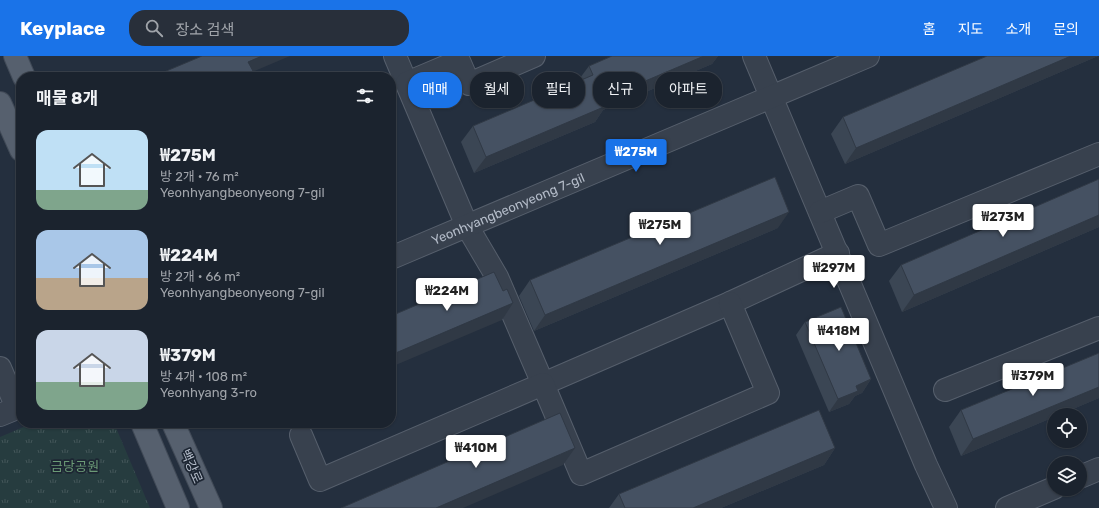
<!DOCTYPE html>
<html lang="ko">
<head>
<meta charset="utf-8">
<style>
	body { margin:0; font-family:Rubik,"Noto Sans KR",sans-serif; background:#282f3a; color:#f1f3f6; height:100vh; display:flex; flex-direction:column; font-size:15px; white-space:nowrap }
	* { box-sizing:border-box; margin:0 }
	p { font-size:13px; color:#a0a4aa }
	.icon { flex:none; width:22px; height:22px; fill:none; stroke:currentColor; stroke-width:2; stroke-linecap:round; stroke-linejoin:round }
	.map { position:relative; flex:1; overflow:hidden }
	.details { position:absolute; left:16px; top:16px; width:380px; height:356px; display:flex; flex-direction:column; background:#1b232e; border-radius:16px; box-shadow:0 1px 3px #0004,0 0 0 1px #39404a }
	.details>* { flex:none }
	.guide { position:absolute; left:408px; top:16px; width:380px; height:36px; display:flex; gap:8px }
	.buttons { position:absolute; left:1047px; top:352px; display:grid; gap:8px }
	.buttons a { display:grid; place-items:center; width:40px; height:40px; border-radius:50%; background:#1b232e; box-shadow:0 1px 3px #0004,0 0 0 1px #39404a; font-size:20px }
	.price { position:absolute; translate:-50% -34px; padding:0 9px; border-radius:4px; background:#fff; color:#222; font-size:13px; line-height:26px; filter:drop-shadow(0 1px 2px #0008) }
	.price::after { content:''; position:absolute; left:50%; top:24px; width:12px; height:9px; margin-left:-6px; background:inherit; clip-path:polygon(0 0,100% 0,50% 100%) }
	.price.selected { background:#1a73e8; color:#fff }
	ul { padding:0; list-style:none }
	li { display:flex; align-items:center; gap:12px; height:100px; padding:0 20px }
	li span { display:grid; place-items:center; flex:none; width:112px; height:80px; border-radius:12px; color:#555 }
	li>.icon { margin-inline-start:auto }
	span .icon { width:48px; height:48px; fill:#fffc; stroke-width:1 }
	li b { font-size:17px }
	h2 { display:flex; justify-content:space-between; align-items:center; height:48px; padding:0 20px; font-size:17px }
	.tag { padding:0 14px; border-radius:16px; background:#1b232e; box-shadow:0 1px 3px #0004,0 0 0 1px #39404a; font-size:14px; line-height:36px }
	.tag.selected { background:#1a73e8; color:#fff }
	header { display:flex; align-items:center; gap:24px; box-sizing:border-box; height:56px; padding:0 20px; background:#1a73e8; color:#fff }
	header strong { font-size:19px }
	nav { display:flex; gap:22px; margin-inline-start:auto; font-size:14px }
	.search { width:280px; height:36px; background:#282f3a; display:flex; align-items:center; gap:10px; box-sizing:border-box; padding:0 14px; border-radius:16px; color:#a0a4aa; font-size:15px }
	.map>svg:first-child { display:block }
	.grass { fill:url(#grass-tufts) }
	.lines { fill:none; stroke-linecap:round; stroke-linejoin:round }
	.minor-casing { stroke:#565f6c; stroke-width:24 }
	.major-casing { stroke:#414a57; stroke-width:24 }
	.minor { stroke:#38414e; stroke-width:22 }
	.major { stroke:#56606e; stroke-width:22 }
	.wall { fill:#3b4654 }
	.shaded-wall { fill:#303945 }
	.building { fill:#455162; stroke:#303945 }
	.labels { text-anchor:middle; stroke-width:3.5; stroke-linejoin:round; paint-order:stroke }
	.street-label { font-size:13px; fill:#b4bcc9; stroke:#1d2633 }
	.park-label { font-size:13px; fill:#6b9a76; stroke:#1d2633 }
</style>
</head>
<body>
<header>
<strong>Keyplace</strong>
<div class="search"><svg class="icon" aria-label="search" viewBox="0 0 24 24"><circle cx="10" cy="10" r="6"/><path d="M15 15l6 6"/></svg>장소 검색</div>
<nav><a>홈</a><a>지도</a><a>소개</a><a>문의</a></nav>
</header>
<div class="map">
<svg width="1099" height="452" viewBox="0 0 1099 452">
	<defs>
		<pattern id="grass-tufts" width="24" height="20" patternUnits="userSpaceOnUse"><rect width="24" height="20" fill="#263c3f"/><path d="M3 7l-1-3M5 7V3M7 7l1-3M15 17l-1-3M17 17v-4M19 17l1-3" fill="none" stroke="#435659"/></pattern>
	</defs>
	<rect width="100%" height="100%" fill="#242f3e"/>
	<!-- grass -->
	<path class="grass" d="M33 367H114L150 452H0V381Z"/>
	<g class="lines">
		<defs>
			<g id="minor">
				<path d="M395 0 467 170 497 221 543 328 730 247 838 197"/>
				<path d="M754 0 926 409 946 452"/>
				<path d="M407 27 459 5 469 28 534 0"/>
				<path d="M820 156 858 140 879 189 1099 98"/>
				<path id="s1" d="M391 202 868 0"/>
				<path d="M0 312 17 352 0 359"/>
				<path d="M945 334 1099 272"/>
				<path d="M301 379 320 424 543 328 581 418 768 337 730 247"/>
				<path d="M1080 421 1099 413"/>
				<path d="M1007 452 1054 432"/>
			</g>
			<g id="major">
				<path d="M15 0 24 21"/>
				<path d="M0 47 21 94"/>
				<path d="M142 367 178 452"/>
				<path d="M173 367 211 452"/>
			</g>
		</defs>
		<!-- minor casing -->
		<use href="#minor" class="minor-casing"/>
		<!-- major casing -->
		<use href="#major" class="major-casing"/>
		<!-- minor -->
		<use href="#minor" class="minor"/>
		<!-- major -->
		<use href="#major" class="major"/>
	</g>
	<!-- wall -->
	<g class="wall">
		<path d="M612 0H718L712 8 603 54 595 66 474 117 461 86 473 70 577 26 589 10Z"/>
		<path d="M987 0H1098L845 108 831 78 843 61Z"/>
		<path d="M1099 123V171L902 256 889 225 901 209Z"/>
		<path d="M778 172 534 275 519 240 530 224Z"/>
		<path d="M805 266 871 323 862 337 855 340 849 348 829 356 796 279Z"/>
		<path d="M1099 297V342L961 400 949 371 961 354Z"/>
		<path d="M835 392 824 409 721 452H609L619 438Z"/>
	</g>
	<!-- shaded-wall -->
	<g class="shaded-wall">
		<path d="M262 0H290L252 16 248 21H238L248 6Z"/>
		<path d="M704 0H718L712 8 603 54 595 66 474 117 486 101 603 43Z"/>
		<path d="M1071 0H1098L845 108 856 92Z"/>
		<path d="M789 156 778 172 534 275 545 259Z"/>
		<path d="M1099 159V171L902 256 914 239Z"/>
		<path d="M513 247 502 264 391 311V299Z"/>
		<path d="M871 323 862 337 855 340 849 348 829 356 838 343 856 330Z"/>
		<path d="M1099 331V342L1059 359H1054V361L961 400 973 383Z"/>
		<path d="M575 392 563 409 463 452H436Z"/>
		<path d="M835 392 824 409 721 452H693Z"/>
	</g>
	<!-- building -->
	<g class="building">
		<path d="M202 0H262L248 6 253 15 238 21H152Z"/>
		<path d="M612 0H704L603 43 606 50 486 101 473 70 593 19 589 10Z"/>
		<path d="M987 0H1071L856 92 843 61Z"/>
		<path d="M775 121 789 156 545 259 530 224Z"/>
		<path d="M1099 123V159L914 239 901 209Z"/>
		<path d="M494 216 503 235 507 233 513 247 391 299V260Z"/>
		<path d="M841 251 871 323 856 330 858 335 838 343 805 266Z"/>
		<path d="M1099 297V331L973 383 961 354Z"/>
		<path d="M819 354 835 392 693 452H625L619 438Z"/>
		<path d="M560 357 575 392 436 452H341Z"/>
	</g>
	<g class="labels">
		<!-- street labels -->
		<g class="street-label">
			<text dy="5" stroke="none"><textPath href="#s1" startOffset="127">Yeonhyangbeonyeong 7-gil</textPath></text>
			<text transform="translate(192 410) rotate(66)" y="5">백강로</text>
		</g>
		<!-- park labels -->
		<g class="park-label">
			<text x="75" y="415">금당공원</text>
		</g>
	</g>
</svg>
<div class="buttons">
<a><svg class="icon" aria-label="locate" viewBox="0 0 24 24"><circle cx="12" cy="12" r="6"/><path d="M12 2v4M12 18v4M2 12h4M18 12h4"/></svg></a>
<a><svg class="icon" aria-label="layers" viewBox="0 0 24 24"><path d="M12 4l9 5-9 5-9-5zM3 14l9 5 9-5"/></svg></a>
</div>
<b class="price selected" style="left:636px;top:117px">₩275M</b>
<b class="price" style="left:1003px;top:182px">₩273M</b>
<b class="price" style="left:660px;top:190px">₩275M</b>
<b class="price" style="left:834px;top:233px">₩297M</b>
<b class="price" style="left:447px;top:256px">₩224M</b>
<b class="price" style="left:839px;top:296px">₩418M</b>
<b class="price" style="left:1033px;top:341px">₩379M</b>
<b class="price" style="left:476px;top:413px">₩410M</b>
<div class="guide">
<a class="tag selected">매매</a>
<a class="tag">월세</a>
<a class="tag">필터</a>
<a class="tag">신규</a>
<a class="tag">아파트</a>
</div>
<section class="details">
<h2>매물 8개<svg class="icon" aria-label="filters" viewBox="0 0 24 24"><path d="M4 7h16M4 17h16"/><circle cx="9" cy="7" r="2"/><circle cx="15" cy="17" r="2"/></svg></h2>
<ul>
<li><span style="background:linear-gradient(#bfe0f5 75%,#7fa58c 0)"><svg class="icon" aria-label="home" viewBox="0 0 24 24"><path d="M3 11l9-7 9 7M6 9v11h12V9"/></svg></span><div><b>₩275M</b><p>방 2개 · 76 m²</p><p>Yeonhyangbeonyeong 7-gil</p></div></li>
<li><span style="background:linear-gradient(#a9c7e8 60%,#b9a48a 0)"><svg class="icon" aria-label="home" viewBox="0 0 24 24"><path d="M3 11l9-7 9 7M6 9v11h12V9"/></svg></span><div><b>₩224M</b><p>방 2개 · 66 m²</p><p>Yeonhyangbeonyeong 7-gil</p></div></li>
<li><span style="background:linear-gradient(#c9d6e8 65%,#7fa58c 0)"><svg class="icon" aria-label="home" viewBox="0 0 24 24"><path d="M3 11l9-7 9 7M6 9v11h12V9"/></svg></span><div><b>₩379M</b><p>방 4개 · 108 m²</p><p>Yeonhyang 3-ro</p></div></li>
</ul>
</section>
</div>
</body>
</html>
